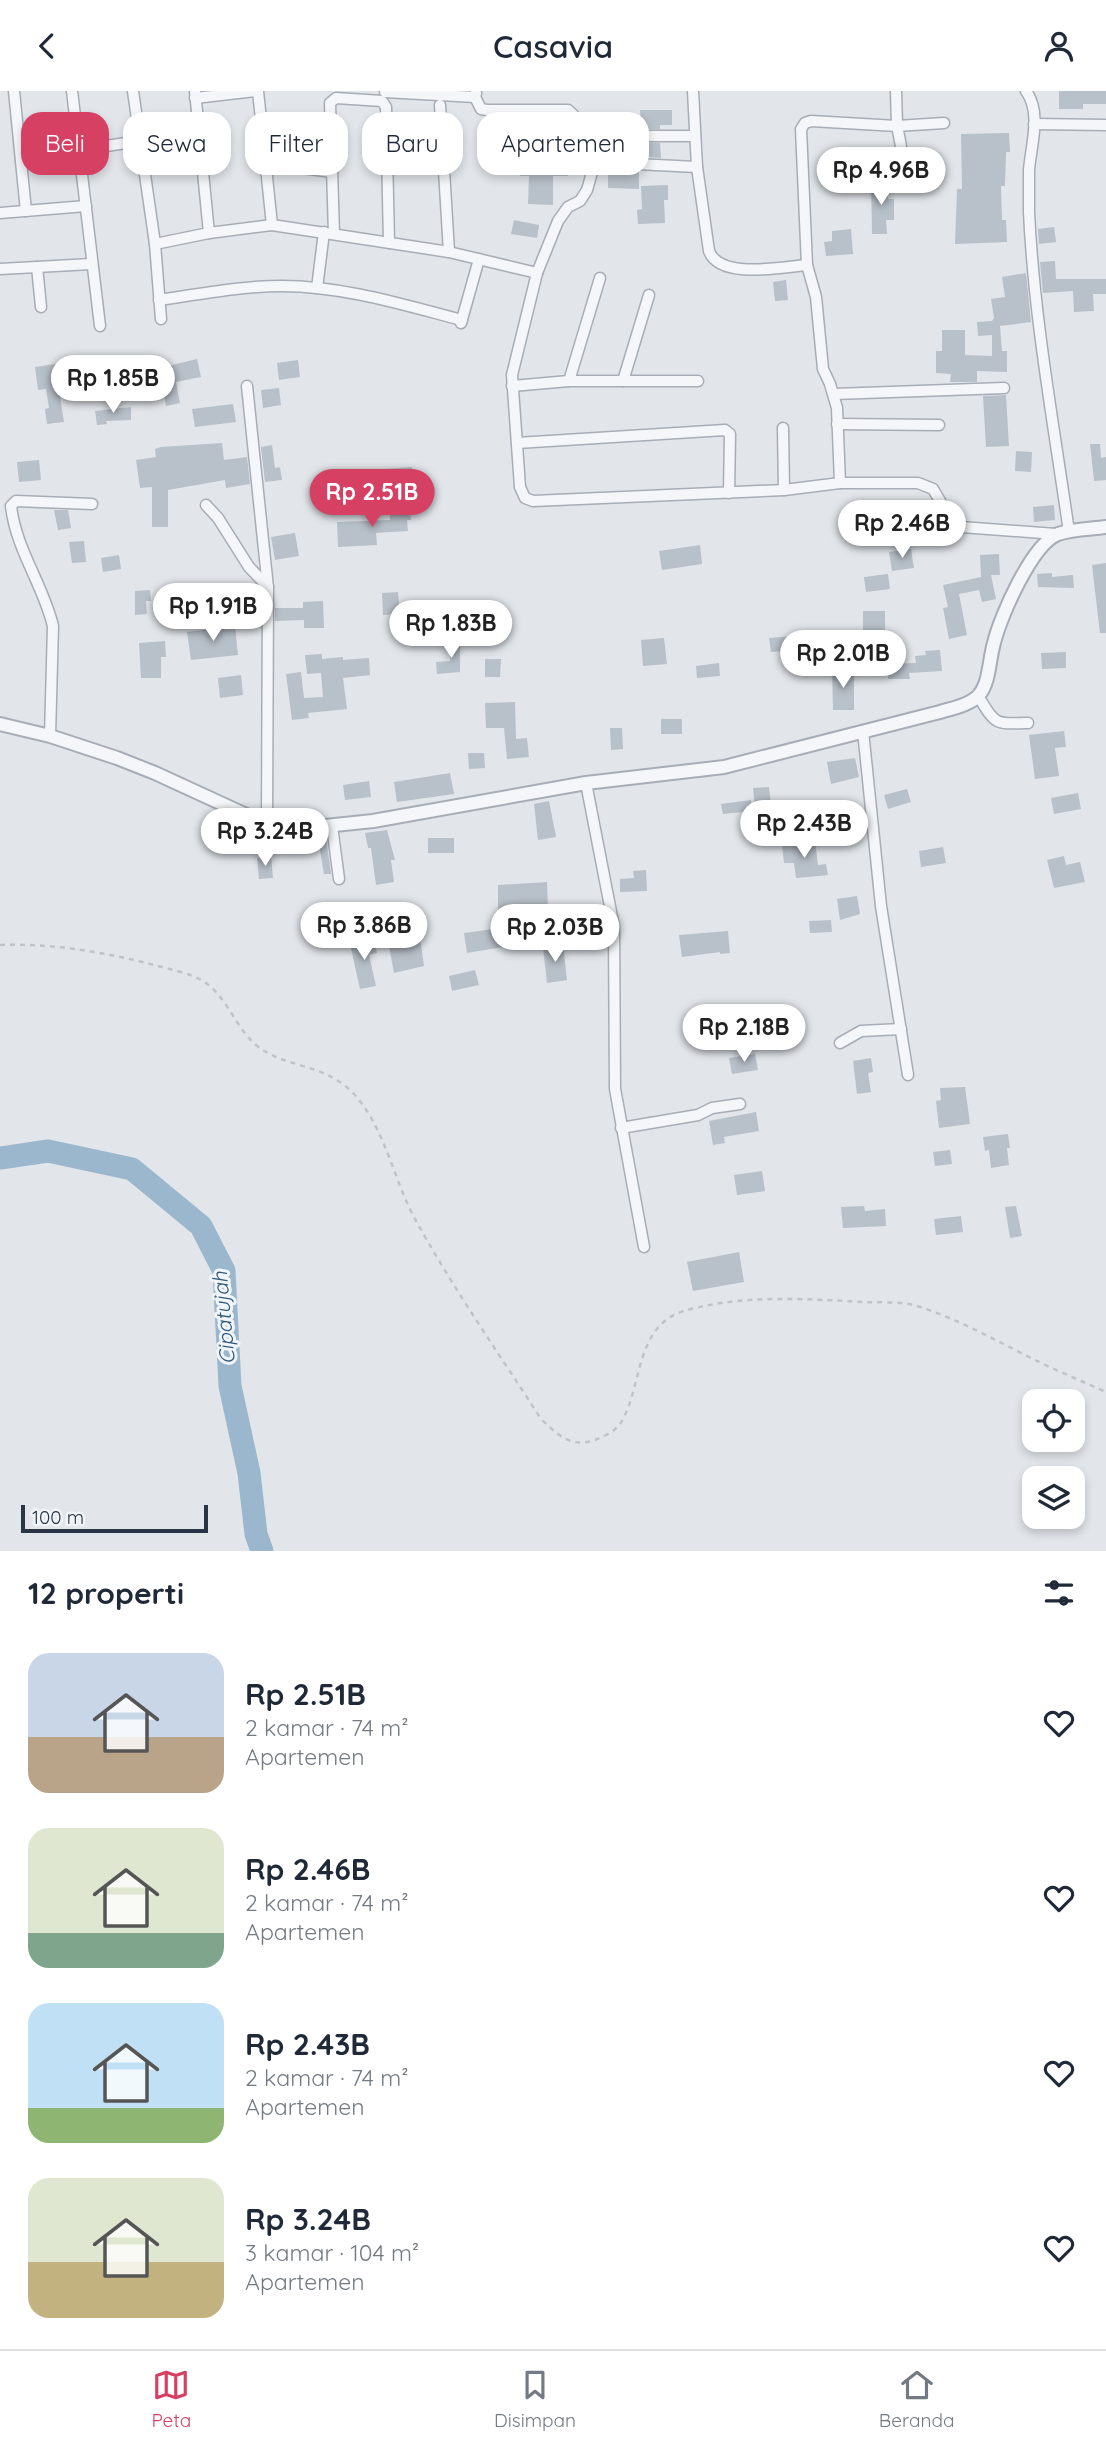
<!DOCTYPE html>
<html lang="id">
<head>
<meta charset="utf-8">
<style>
	body { margin:0; font-family:Quicksand,sans-serif; background:#f6f6f7; color:#1f2937; height:100vh; display:flex; flex-direction:column; font-size:26px; white-space:nowrap }
	* { box-sizing:border-box; margin:0 }
	p { font-size:23px; color:#747a83 }
	.icon { flex:none; width:38px; height:38px; fill:none; stroke:currentColor; stroke-width:2; stroke-linecap:round; stroke-linejoin:round }
	.map { position:relative; height:1460px; overflow:hidden }
	.sheet { display:flex; flex-direction:column; background:#fff; flex:1 }
	.sheet>* { flex:none }
	.guide { position:absolute; left:21px; top:21px; width:700px; height:63px; display:flex; gap:14px }
	.fabs { position:absolute; left:1022px; top:1298px; display:grid; gap:14px }
	.fabs a { display:grid; place-items:center; width:63px; height:63px; border-radius:14px; background:#fff; box-shadow:0 4px 10px #0003; font-size:35px }
	.scale { position:absolute; left:21px; bottom:18px; width:187px; box-sizing:border-box; padding-left:7px; border:4px solid #293544; border-top:0; font-size:19px; line-height:24px; white-space:nowrap; color:#293544; -webkit-text-stroke:5px #f1f5f8; paint-order:stroke }
	.price { position:absolute; translate:-50% -60px; padding:0 16px; border-radius:24px; background:#fff; color:#222; font-size:23px; line-height:46px; filter:drop-shadow(0 2px 4px #0008) }
	.price::after { content:''; position:absolute; left:50%; top:42px; width:21px; height:16px; margin-left:-10px; background:inherit; clip-path:polygon(0 0,100% 0,50% 100%) }
	.price.on { background:#d64063; color:#fff }
	ul { padding:0; list-style:none }
	li { display:flex; align-items:center; gap:21px; height:175px; padding:0 28px }
	li span { display:grid; place-items:center; flex:none; width:196px; height:140px; border-radius:21px; color:#555 }
	li>.icon { margin-inline-start:auto }
	span .icon { width:84px; height:84px; fill:#fffc; stroke-width:1 }
	li b { font-size:30px }
	h2 { display:flex; justify-content:space-between; align-items:center; height:84px; padding:0 28px; font-size:30px }
	.chip { padding:0 24px; border-radius:21px; background:#fff; box-shadow:0 4px 10px #0003; font-size:24px; line-height:63px }
	.chip.on { background:#d64063; color:#fff }
	header { display:flex; justify-content:space-between; align-items:center; height:91px; padding:0 28px; background:#fff; font-size:32px; font-weight:600 }
	.tab-bar { display:flex; justify-content:space-around; align-items:center; height:98px; border-top:2px solid #e0e1e3; background:#fff; font-size:19px; color:#747a83 }
	.tab-bar a { display:grid; justify-items:center; gap:4px }
	.tab-bar .on { color:#d64063 }
	.map>svg:first-child { display:block }
	.lines { fill:none; stroke-linecap:round; stroke-linejoin:round }
	.river { stroke:#9bb7cd; stroke-width:23 }
	.building { fill:#b8c0c9 }
	.minor-casing { stroke:#a7adb6; stroke-width:13 }
	.tertiary-casing { stroke:#a7adb6; stroke-width:16 }
	.path { stroke:#c0c4ca; stroke-width:2.5; stroke-dasharray:5 5; stroke-linecap:butt }
	.minor { stroke:#f5f6f9; stroke-width:10 }
	.tertiary { stroke:#f5f6f9; stroke-width:12 }
	.labels { text-anchor:middle; stroke-width:6; stroke-linejoin:round; paint-order:stroke }
	.water-label { font-size:21px; font-style:italic; fill:#30587b; stroke:#f1f5f8 }
</style>
</head>
<body>
<header><svg class="icon" aria-label="back" viewBox="0 0 24 24"><path d="M15 5l-7 7 7 7"/></svg>Casavia<svg class="icon" aria-label="person" viewBox="0 0 24 24"><circle cx="12" cy="8" r="4"/><path d="M4 21q1-7 8-7t8 7"/></svg></header>
<div class="map">
<svg width="1106" height="1460" viewBox="0 0 1106 1460">
	<rect width="100%" height="100%" fill="#e2e6eb"/>
	<g class="lines">
		<!-- river -->
		<path class="river" d="M0 1067 48 1060 132 1078 201 1135 224 1180 230 1295 249 1382 256 1443 262 1460"/>
	</g>
	<!-- building -->
	<g class="building">
		<path d="M1059 0H1106V13H1083V18H1059Z"/>
		<path d="M640 19H672V34H660V38H641Z"/>
		<path d="M1009 42 1010 61H1006L1005 95H1001L1002 129H1006L1007 151 955 153 957 98H962L961 43Z"/>
		<path d="M633 52H660L661 67 633 65Z"/>
		<path d="M546 68H568V85H553V114L528 113 529 85H520V76H546Z"/>
		<path d="M608 79 639 81V98L608 97Z"/>
		<path d="M871 90H888V108H894V129H886L887 143H872Z"/>
		<path d="M668 94V109H664L665 132 638 133 637 119 642 118 641 95Z"/>
		<path d="M514 129 539 134 537 147 511 143Z"/>
		<path d="M1054 136 1056 151 1039 153 1038 138Z"/>
		<path d="M851 138 853 163 826 165 824 151 832 150V140Z"/>
		<path d="M1055 170 1056 188H1106V203H1093L1094 220 1074 221 1073 200 1043 202 1040 171Z"/>
		<path d="M1026 182 1031 231 1000 235 1002 260H1007V281L977 280V291H950L951 283 936 282V260H942V239H965V264L992 265V244L978 245 977 231 992 230 994 227 991 208 1005 206 1002 186Z"/>
		<path d="M786 189 788 209 775 210 773 191Z"/>
		<path d="M197 268 201 286 176 291 180 312 166 315 162 293 155 295 151 279Z"/>
		<path d="M298 269 300 286 279 289 277 272Z"/>
		<path d="M55 273 64 331 47 333 45 318 49 317 46 298 38 299 35 276Z"/>
		<path d="M279 297 281 314 263 317 261 299Z"/>
		<path d="M1006 304 1009 355 986 356 983 305Z"/>
		<path d="M233 313 236 331 195 336 192 318Z"/>
		<path d="M131 316V329L106 330 107 333 97 334 95 320Z"/>
		<path d="M222 352 224 369 247 366 250 393 226 397 225 389 168 399V436H152V396L140 397 136 369 156 366 155 358 161 356Z"/>
		<path d="M1090 353H1100L1101 367 1106 366V389L1094 390Z"/>
		<path d="M272 354 275 377 280 376 282 389 265 391 261 356Z"/>
		<path d="M1016 360 1032 361 1031 381 1015 380Z"/>
		<path d="M39 369 41 389 19 391 17 371Z"/>
		<path d="M412 376 413 392 387 395 385 378Z"/>
		<path d="M1054 414 1055 429 1034 431 1033 416Z"/>
		<path d="M410 417 411 429H407L408 440 376 442 377 454 338 456 337 431 390 429 389 419Z"/>
		<path d="M54 419H68L71 437 58 439Z"/>
		<path d="M295 442 299 465 275 469 271 446Z"/>
		<path d="M84 450 86 471 72 472 69 451Z"/>
		<path d="M700 454 702 473 662 479 659 460Z"/>
		<path d="M911 458 914 477 892 480 889 461Z"/>
		<path d="M999 463 1000 484H991L996 508 982 511 979 499 959 503 967 544 949 548 943 517 948 516 943 494 981 486 980 464Z"/>
		<path d="M119 464 121 478 103 481 101 467Z"/>
		<path d="M1106 472V542H1100L1092 474Z"/>
		<path d="M1052 482V486L1073 484 1074 497 1038 496 1037 483Z"/>
		<path d="M888 483 890 498 866 501 864 486Z"/>
		<path d="M150 499 151 510H146L147 523 135 524V500Z"/>
		<path d="M398 501 400 523 383 524 382 502Z"/>
		<path d="M323 510 324 537H304V529L275 530V517H303V511Z"/>
		<path d="M257 514V518H260V527L236 528V515Z"/>
		<path d="M503 517V536L478 537 477 518Z"/>
		<rect x="863" y="520" width="22" height="22"/>
		<path d="M235 535 238 564 191 569 187 541Z"/>
		<path d="M808 544 810 558 771 561 769 547Z"/>
		<path d="M664 547 667 573 643 575 641 549Z"/>
		<path d="M165 550 166 566H161V587H141L139 552Z"/>
		<path d="M449 550H460V581L437 583 436 571 450 570Z"/>
		<path d="M940 559 942 580 909 582 910 588H888V573L916 572 915 565 926 564 925 560Z"/>
		<path d="M1066 561V577L1042 578 1041 562Z"/>
		<path d="M322 563V568L343 566V569L369 567 370 584 343 587 347 618 308 622 309 627 292 629 286 583 301 581 304 607 323 606 321 582 307 583 305 564Z"/>
		<path d="M485 568H501L500 586H485Z"/>
		<path d="M719 572 720 585 697 587 696 575Z"/>
		<path d="M832 579H854V619H833Z"/>
		<path d="M241 584 243 604 220 607 218 587Z"/>
		<path d="M515 611 516 648 527 647 529 666 507 668 504 637H486L485 612Z"/>
		<rect x="661" y="628" width="21" height="15"/>
		<path d="M610 637H622L623 658 611 659Z"/>
		<path d="M1064 640 1066 656 1055 657 1059 685 1035 688 1029 644Z"/>
		<path d="M468 662H484L485 677 469 678Z"/>
		<path d="M855 667 859 686 831 693 827 671Z"/>
		<path d="M450 682 454 703 397 711 394 691Z"/>
		<path d="M369 690 371 706 345 709 343 694Z"/>
		<path d="M769 696 771 715 755 716 753 697Z"/>
		<path d="M907 698 911 711 888 718 884 704Z"/>
		<path d="M1078 702 1081 718 1054 723 1051 707Z"/>
		<path d="M751 709 752 720 723 723 721 713Z"/>
		<path d="M549 710 556 746 538 749 534 713Z"/>
		<path d="M387 739 395 769H391L394 791 376 794 371 757H368L365 742Z"/>
		<path d="M326 746 331 783H324L318 747Z"/>
		<rect x="428" y="747" width="26" height="15"/>
		<path d="M815 750 818 774 826 773 828 784 796 787 794 772H784L782 754Z"/>
		<path d="M943 756 946 772 921 776 919 760Z"/>
		<path d="M271 765 273 787 259 788 257 767Z"/>
		<path d="M1064 765 1066 774 1080 771 1085 791 1054 797 1047 769Z"/>
		<path d="M646 779 647 800 620 801V788L634 787 633 780Z"/>
		<path d="M547 791 548 818 521 819V823H498V794Z"/>
		<path d="M857 805 860 823 840 829 837 808Z"/>
		<path d="M831 829 832 841 810 842 809 830Z"/>
		<path d="M501 837 503 856 467 862 464 842Z"/>
		<path d="M728 840 730 862 720 863V861L682 866 679 844Z"/>
		<path d="M420 847 424 875 394 882 389 855Z"/>
		<path d="M374 848 377 862 369 864 376 895 360 898 350 853Z"/>
		<path d="M563 854 567 889 547 892 543 856Z"/>
		<path d="M475 879 479 894 452 900 449 885Z"/>
		<path d="M755 963 758 979 732 983 729 967Z"/>
		<path d="M871 967 873 981 868 982 871 1001 857 1003 853 970Z"/>
		<path d="M965 996 970 1033 939 1037 936 1010 941 1009 940 997Z"/>
		<path d="M756 1021 759 1040 724 1046 725 1052 713 1054 709 1030Z"/>
		<path d="M1008 1043 1010 1057H1007L1009 1074 991 1077 989 1059 985 1060 983 1046Z"/>
		<path d="M950 1059 952 1073 935 1075 933 1061Z"/>
		<path d="M762 1080 765 1100 737 1104 734 1084Z"/>
		<path d="M864 1115 865 1120 885 1118 886 1135 843 1137 841 1116Z"/>
		<path d="M1016 1115 1022 1145 1010 1147 1005 1116Z"/>
		<path d="M961 1125 963 1141 936 1144 934 1128Z"/>
		<path d="M739 1161 744 1191 693 1200 687 1171Z"/>
	</g>
	<g class="lines">
		<defs>
			<g id="minor">
				<path d="M14 0 26 120"/>
				<path d="M72 0 100 235"/>
				<path d="M133 0 155 153 161 228"/>
				<path d="M195 0 209 142"/>
				<path d="M258 0 272 134"/>
				<path d="M693 0 697 76 709 160C720 189 782 176 807 174"/>
				<path d="M1026 0C1042 22 1031 54 1029 79 1029 93 1029 107 1029 121 1034 228 1054 335 1069 441"/>
				<path d="M385 1 475 6 476 2"/>
				<path d="M475 6 481 18 487 19H568C589 36 583 51 595 71L697 76"/>
				<path d="M195 7 256 0"/>
				<path d="M440 14 449 161"/>
				<path d="M1034 33 1106 34"/>
				<path d="M618 45H695"/>
				<path d="M901 55 897 35 944 32"/>
				<path d="M80 59 139 50 198 47"/>
				<path d="M265 72 332 81"/>
				<path d="M0 122 86 115"/>
				<path d="M334 143 330 12 336 7 382 10 386 16 389 152"/>
				<path d="M155 153 209 142 272 134 449 161 537 182 512 284 520 396 525 407 533 410 784 399 840 392H918L933 398 950 427 961 436 1056 443"/>
				<path d="M37 176 41 216"/>
				<path d="M0 178 91 173"/>
				<path d="M537 182 558 130 568 116 580 110 587 99 595 71"/>
				<path d="M317 197 324 141"/>
				<path d="M159 209C200 203 241 195 282 195 343 195 404 214 462 229"/>
				<path d="M461 232 479 168"/>
				<path d="M569 290 600 187"/>
				<path d="M623 290 649 204"/>
				<path d="M247 295 268 497 267 731"/>
				<path d="M512 295 569 290H698"/>
				<path d="M834 303 1004 297"/>
				<path d="M837 333 939 334"/>
				<path d="M783 337 784 399"/>
				<path d="M517 352 725 339 730 343 729 402"/>
				<path d="M840 392 837 317 830 293 823 278 816 206 807 174 801 38 805 32 811 30 897 35 896 0"/>
				<path d="M206 414 218 427 249 476 268 496"/>
				<path d="M978 605C996 634 994 633 1028 632"/>
				<path d="M863 640 881 815 908 984"/>
				<path d="M50 645 53 535C43 493 16 459 11 415L16 410 92 413"/>
				<path d="M586 692 614 836 615 998 644 1156"/>
				<path d="M332 735 339 788"/>
				<path d="M840 952 861 940 901 938"/>
				<path d="M621 1037 698 1024 712 1017 740 1013"/>
			</g>
			<path id="tertiary" d="M0 633 50 645 117 667 155 682 255 728 306 737 373 730 586 692 724 676 940 621C953 617 970 614 979 604 990 591 989 568 994 552 1000 526 1032 453 1058 443 1072 438 1091 438 1106 436"/>
		</defs>
		<!-- minor casing -->
		<use href="#minor" class="minor-casing"/>
		<!-- tertiary casing -->
		<use href="#tertiary" class="tertiary-casing"/>
		<!-- path -->
		<path class="path" d="M0 854C55 852 109 862 162 876 177 880 193 883 206 892 228 908 236 937 256 954 285 978 324 971 354 1003 385 1037 393 1087 414 1126 452 1196 498 1261 541 1328 563 1349 576 1360 606 1344 614 1340 620 1335 624 1326 642 1290 637 1234 684 1220 743 1203 804 1208 864 1211 881 1212 901 1210 917 1215 958 1228 995 1249 1033 1268 1057 1280 1082 1290 1106 1301"/>
		<!-- minor -->
		<use href="#minor" class="minor"/>
		<!-- tertiary -->
		<use href="#tertiary" class="tertiary"/>
	</g>
	<g class="labels">
		<!-- water labels -->
		<g class="water-label">
			<text transform="translate(224 1227) rotate(-95)" y="7">Cipatujah</text>
		</g>
	</g>
</svg>
<div class="fabs">
<a><svg class="icon" aria-label="locate" viewBox="0 0 24 24"><circle cx="12" cy="12" r="6"/><path d="M12 2v4M12 18v4M2 12h4M18 12h4"/></svg></a>
<a><svg class="icon" aria-label="layers" viewBox="0 0 24 24"><path d="M12 4l9 5-9 5-9-5zM3 14l9 5 9-5"/></svg></a>
</div>
<div class="scale">100 m</div>
<b class="price" style="left:881px;top:116px">Rp 4.96B</b>
<b class="price" style="left:113px;top:324px">Rp 1.85B</b>
<b class="price on" style="left:372px;top:438px">Rp 2.51B</b>
<b class="price" style="left:902px;top:469px">Rp 2.46B</b>
<b class="price" style="left:213px;top:552px">Rp 1.91B</b>
<b class="price" style="left:451px;top:569px">Rp 1.83B</b>
<b class="price" style="left:843px;top:599px">Rp 2.01B</b>
<b class="price" style="left:804px;top:769px">Rp 2.43B</b>
<b class="price" style="left:265px;top:777px">Rp 3.24B</b>
<b class="price" style="left:364px;top:871px">Rp 3.86B</b>
<b class="price" style="left:555px;top:873px">Rp 2.03B</b>
<b class="price" style="left:744px;top:973px">Rp 2.18B</b>
<div class="guide">
<a class="chip on">Beli</a>
<a class="chip">Sewa</a>
<a class="chip">Filter</a>
<a class="chip">Baru</a>
<a class="chip">Apartemen</a>
</div>
</div>
<section class="sheet">
<h2>12 properti<svg class="icon" aria-label="filters" viewBox="0 0 24 24"><path d="M4 7h16M4 17h16"/><circle cx="9" cy="7" r="2"/><circle cx="15" cy="17" r="2"/></svg></h2>
<ul>
<li><span style="background:linear-gradient(#c9d6e8 60%,#b9a48a 0)"><svg class="icon" aria-label="home" viewBox="0 0 24 24"><path d="M3 11l9-7 9 7M6 9v11h12V9"/></svg></span><div><b>Rp 2.51B</b><p>2 kamar · 74 m²</p><p>Apartemen</p></div><svg class="icon" aria-label="heart" viewBox="0 0 24 24"><path d="M12 20l-8-8c-3-5 5-10 8-4 3-6 11-1 8 4z"/></svg></li>
<li><span style="background:linear-gradient(#dfe7d0 75%,#7fa58c 0)"><svg class="icon" aria-label="home" viewBox="0 0 24 24"><path d="M3 11l9-7 9 7M6 9v11h12V9"/></svg></span><div><b>Rp 2.46B</b><p>2 kamar · 74 m²</p><p>Apartemen</p></div><svg class="icon" aria-label="heart" viewBox="0 0 24 24"><path d="M12 20l-8-8c-3-5 5-10 8-4 3-6 11-1 8 4z"/></svg></li>
<li><span style="background:linear-gradient(#bfe0f5 75%,#8fb573 0)"><svg class="icon" aria-label="home" viewBox="0 0 24 24"><path d="M3 11l9-7 9 7M6 9v11h12V9"/></svg></span><div><b>Rp 2.43B</b><p>2 kamar · 74 m²</p><p>Apartemen</p></div><svg class="icon" aria-label="heart" viewBox="0 0 24 24"><path d="M12 20l-8-8c-3-5 5-10 8-4 3-6 11-1 8 4z"/></svg></li>
<li><span style="background:linear-gradient(#dfe7d0 60%,#c2b280 0)"><svg class="icon" aria-label="home" viewBox="0 0 24 24"><path d="M3 11l9-7 9 7M6 9v11h12V9"/></svg></span><div><b>Rp 3.24B</b><p>3 kamar · 104 m²</p><p>Apartemen</p></div><svg class="icon" aria-label="heart" viewBox="0 0 24 24"><path d="M12 20l-8-8c-3-5 5-10 8-4 3-6 11-1 8 4z"/></svg></li>
</ul>
</section>
<nav class="tab-bar">
<a class="on"><svg class="icon" aria-label="map" viewBox="0 0 24 24"><path d="M3 6l6-2 6 2 6-2v14l-6 2-6-2-6 2zM9 4v14M15 6v14"/></svg>Peta</a>
<a><svg class="icon" aria-label="saved" viewBox="0 0 24 24"><path d="M7 4h10v16l-5-4-5 4z"/></svg>Disimpan</a>
<a><svg class="icon" aria-label="home" viewBox="0 0 24 24"><path d="M3 11l9-7 9 7M6 9v11h12V9"/></svg>Beranda</a>
</nav>
</body>
</html>
